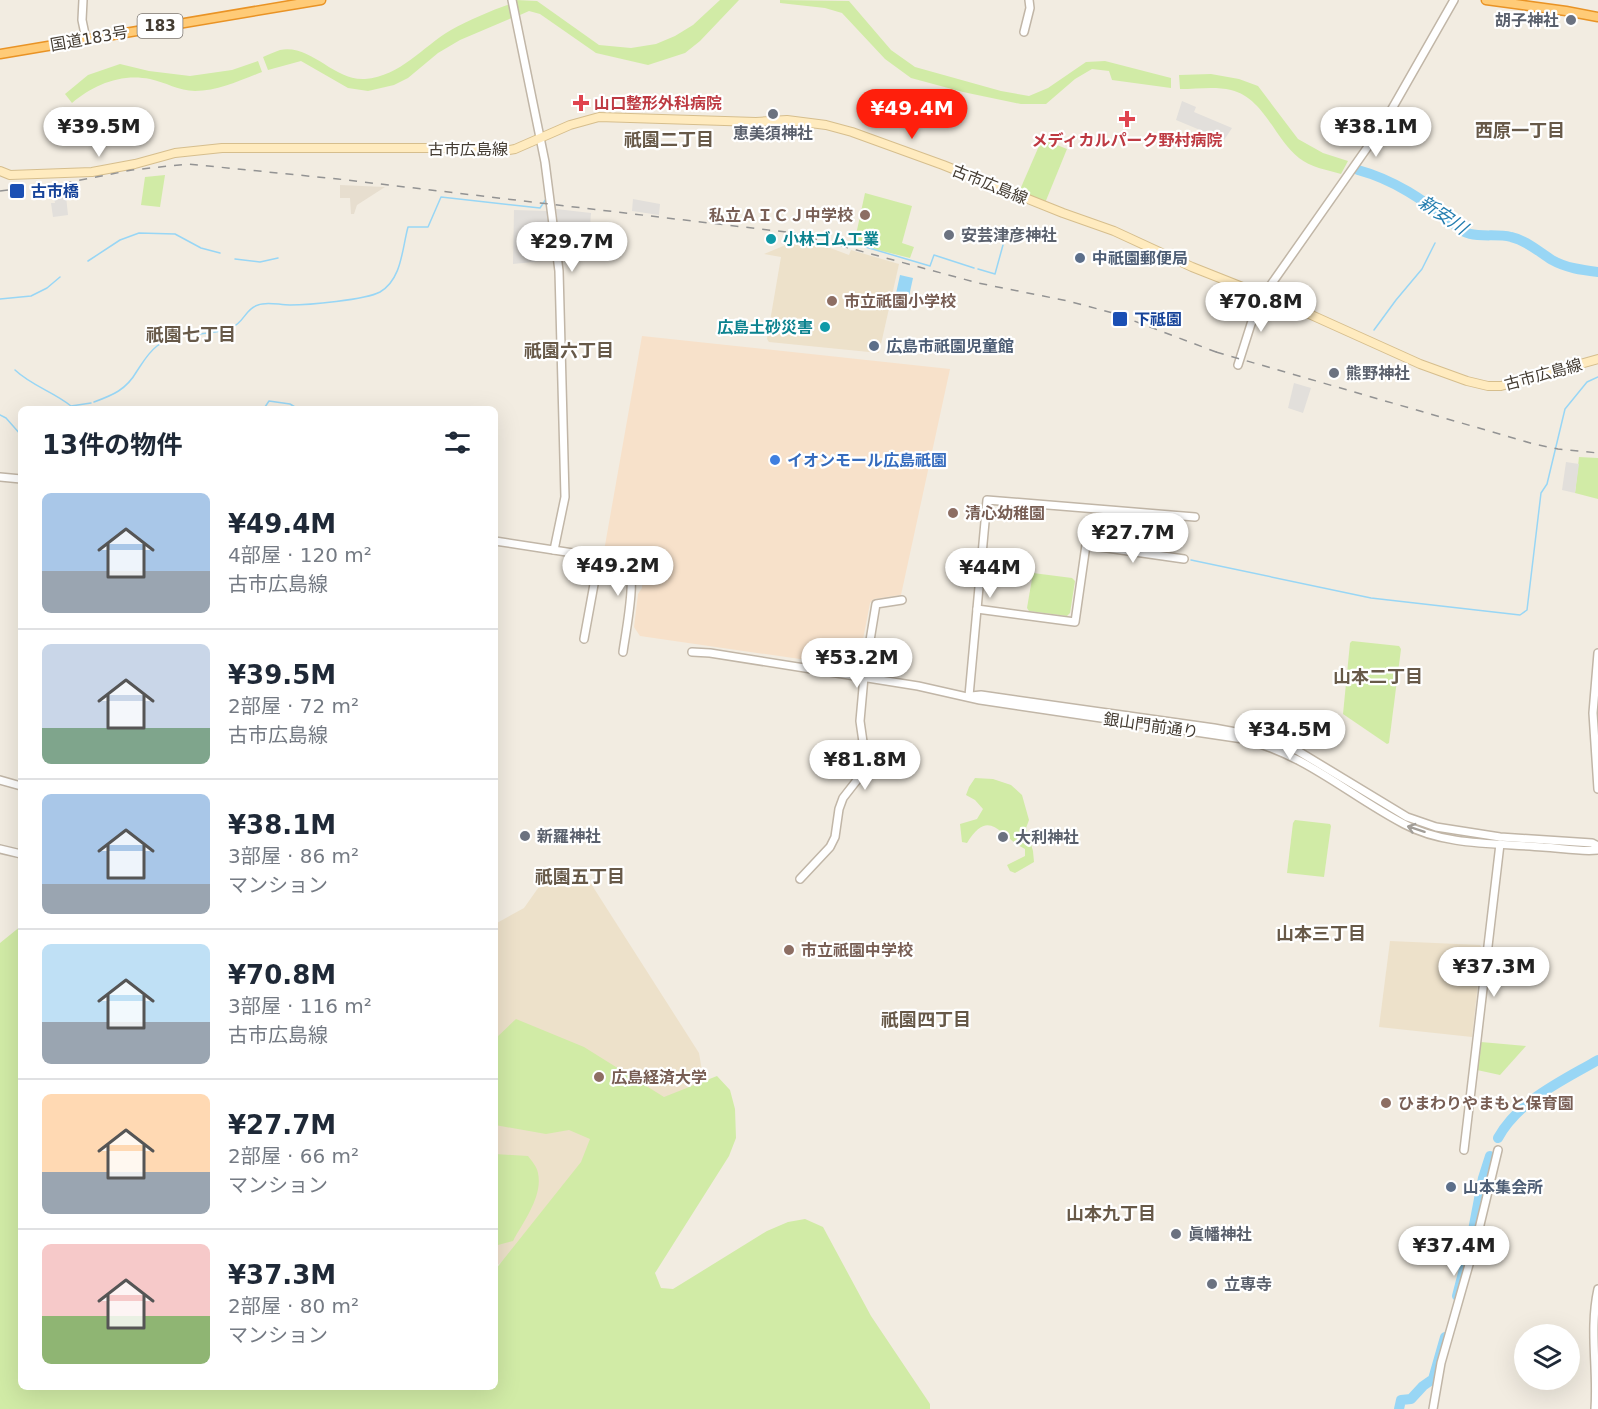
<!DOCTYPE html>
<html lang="ja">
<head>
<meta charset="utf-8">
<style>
	body { margin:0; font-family:"DejaVu Sans","Noto Sans JP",sans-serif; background:#f2f2f3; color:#1f2937; height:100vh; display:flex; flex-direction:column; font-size:22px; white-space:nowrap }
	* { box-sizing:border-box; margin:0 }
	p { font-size:20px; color:#747a83 }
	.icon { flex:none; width:33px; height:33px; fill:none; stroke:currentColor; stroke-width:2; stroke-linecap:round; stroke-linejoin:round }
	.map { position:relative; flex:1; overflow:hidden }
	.sheet { position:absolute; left:18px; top:406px; width:480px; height:984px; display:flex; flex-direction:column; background:#fff; border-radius:9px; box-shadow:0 6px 24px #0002 }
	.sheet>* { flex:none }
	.controls { position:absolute; left:1514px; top:1324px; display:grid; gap:12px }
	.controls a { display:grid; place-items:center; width:66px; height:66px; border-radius:50%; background:#fff; box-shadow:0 6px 24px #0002; font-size:30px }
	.price { position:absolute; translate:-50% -51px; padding:0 14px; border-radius:21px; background:#fff; color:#222; font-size:20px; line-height:39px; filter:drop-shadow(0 2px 3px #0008) }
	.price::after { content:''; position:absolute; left:50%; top:36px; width:18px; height:14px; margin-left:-9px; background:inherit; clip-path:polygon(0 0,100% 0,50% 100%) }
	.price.selected { background:#ff1f0c; color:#fff }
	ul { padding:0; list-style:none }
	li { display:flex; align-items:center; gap:18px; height:150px; padding:0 24px }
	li+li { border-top:2px solid #e0e1e3 }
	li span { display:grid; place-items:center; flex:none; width:168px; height:120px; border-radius:9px; color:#555 }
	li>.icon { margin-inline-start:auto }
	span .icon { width:72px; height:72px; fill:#fffc; stroke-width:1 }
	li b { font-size:26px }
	h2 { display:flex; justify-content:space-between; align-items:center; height:72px; padding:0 24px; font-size:26px }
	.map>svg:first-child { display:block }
	.residential { fill:#e7decf }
	.commercial { fill:#f7e1ca }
	.education { fill:#ede1ca }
	.green { fill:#d1eba6 }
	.parking { fill:#e2dfdb }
	.water { fill:#98d6f5 }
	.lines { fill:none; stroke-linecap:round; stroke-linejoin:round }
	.stream { stroke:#98d6f5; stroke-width:1.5 }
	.river { stroke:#98d6f5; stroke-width:10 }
	.tertiary-casing { stroke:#c1b6a7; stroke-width:10 }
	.secondary-casing { stroke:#d6be8d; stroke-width:10 }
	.trunk-casing { stroke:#e99325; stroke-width:11 }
	.tertiary { stroke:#fff; stroke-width:7 }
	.secondary { stroke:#ffebbf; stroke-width:8 }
	.trunk { stroke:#ffcb77; stroke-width:8 }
	.rail { stroke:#939393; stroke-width:1.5; stroke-dasharray:8 8; stroke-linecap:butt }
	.oneway { stroke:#a29e98 }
	.worship-dot { fill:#6b7280; stroke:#fff; stroke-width:2 }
	.health-dot { fill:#e0444e; stroke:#fff; stroke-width:2 }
	.transit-dot { fill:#1a4fb4; stroke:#fff; stroke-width:2 }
	.education-dot { fill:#8d6e63; stroke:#fff; stroke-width:2 }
	.culture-dot { fill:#0f9aa8; stroke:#fff; stroke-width:2 }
	.service-dot { fill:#5c6f8a; stroke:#fff; stroke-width:2 }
	.shop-dot { fill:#3f7fe0; stroke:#fff; stroke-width:2 }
	.labels { text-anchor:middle; stroke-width:4.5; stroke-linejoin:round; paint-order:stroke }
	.shield { fill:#fff; stroke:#7c7670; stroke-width:1.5 }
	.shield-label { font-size:15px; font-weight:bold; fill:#443c32 }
	.worship-label { font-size:16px; font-weight:bold; fill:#5b616d; stroke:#fff; text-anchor:start }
	.street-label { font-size:16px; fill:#443c32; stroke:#fff }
	.health-label { font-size:16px; font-weight:bold; fill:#be3a42; stroke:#fff; text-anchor:start }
	.transit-label { font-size:16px; font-weight:bold; fill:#164399; stroke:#fff; text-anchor:start }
	.education-label { font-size:16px; font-weight:bold; fill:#785e54; stroke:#fff; text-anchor:start }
	.culture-label { font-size:16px; font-weight:bold; fill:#0d838f; stroke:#fff; text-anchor:start }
	.service-label { font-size:16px; font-weight:bold; fill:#4e5e75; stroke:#fff; text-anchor:start }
	.shop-label { font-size:16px; font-weight:bold; fill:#366cbe; stroke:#fff; text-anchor:start }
	.neighbourhood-label { font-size:18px; font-weight:bold; fill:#675948; stroke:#fff }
	.water-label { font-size:18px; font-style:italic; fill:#237daf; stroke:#fff }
</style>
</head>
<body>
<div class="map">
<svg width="1598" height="1409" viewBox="0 0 1598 1409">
	<rect width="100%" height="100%" fill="#f2ece1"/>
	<!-- residential -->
	<path class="residential" d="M340 185 385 187 357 205 354 214H351L350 198H340Z"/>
	<!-- commercial -->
	<path class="commercial" d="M642 336 950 369 901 595 874 599 870 603 858 665 855 667 640 636 634 627 638 594 642 588V580L640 563 634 556 626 552 604 551Z"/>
	<!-- education -->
	<g class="education">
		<path d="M788 244H811L825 246 849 255 851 250 899 264 879 353 769 342 767 339 781 257 764 254Z"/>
		<path d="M548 874 588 879 699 1053 707 1100 598 1190 495 1267V924L524 908Z"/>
		<path d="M1390 941 1480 945 1482 948 1472 1037 1379 1027Z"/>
	</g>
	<!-- green -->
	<g class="green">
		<path d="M516 0 537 1 599 45 631 48 656 44 675 36 693 25 720 0H739L700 41 685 53 648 65 596 53 540 14 529 11 520 15Z"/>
		<path d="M780 0 849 1 891 50 915 67 1001 91 1029 96 1048 88 1086 62 1105 61 1171 78V88L1112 80 1109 71 1092 69 1075 79 1046 104H1021L963 92 911 78 885 59 842 13 825 8 780 3Z"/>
		<path d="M510 4 514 17 460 40 438 53 408 78 394 85 368 91 348 88 301 61 268 70 263 57C268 55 274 52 280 50 312 44 333 81 365 79 401 76 422 47 451 30 469 20 490 11 510 4Z"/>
		<path d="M258 61 262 72C241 80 218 91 195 91 179 91 165 82 150 79 121 73 93 85 72 103L65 94 88 75 120 64 149 71 190 76 232 70Z"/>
		<path d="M1211 74 1239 79 1258 86 1298 139 1323 153 1348 161 1341 174C1327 170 1310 167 1299 158 1274 138 1264 98 1231 90 1215 86 1197 89 1180 89L1179 75Z"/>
		<path d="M1042 139 1067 149 1045 203 1019 192Z"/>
		<path d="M165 175 160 207 141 205 145 177Z"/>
		<path d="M865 193 912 206 902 243 914 247 910 258 854 244Z"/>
		<path d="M1579 457 1598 458V499L1575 493Z"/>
		<path d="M1033 573 1072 578 1075 581 1070 613 1067 616 1029 611 1027 608Z"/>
		<path d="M1352 641 1399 646 1401 649 1389 743 1387 744 1343 714 1350 643Z"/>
		<path d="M975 778 993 779 1011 785 1022 795 1029 820 1026 828 1033 851 1034 862 1015 873 1010 871 1007 865 1025 856V849C1001 838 990 805 967 843L962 842 960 824 977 819 983 809 975 800 966 795 969 787Z"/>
		<path d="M1295 820 1330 824 1331 826 1324 877 1287 873 1293 823Z"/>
		<path d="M21 926V1388H495V1270L581 1162 590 1139 569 1130 546 1134 495 1125V1039L516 1019 584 1047 664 1097 717 1076 730 1090 735 1109 736 1138 729 1156 655 1273 661 1288 673 1289 767 1231 788 1222 805 1219 823 1227 871 1316 930 1404V1409H0V943Z"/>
		<path d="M1481 1042 1526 1046 1500 1075 1477 1070Z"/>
		<path d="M495 1154 528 1156C532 1161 537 1167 538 1173 543 1196 524 1221 513 1241L498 1245H495Z"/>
	</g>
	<!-- parking -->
	<g class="parking">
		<path d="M1182 101 1196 107 1194 112 1232 128 1224 140 1176 120Z"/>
		<path d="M66 196 68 215 53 217 51 203H55L54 198Z"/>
		<path d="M633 199 660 204 659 215 632 211Z"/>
		<path d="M556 209 591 213 590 226 558 225Z"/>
		<path d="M514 210 547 211 554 260 513 264Z"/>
		<path d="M1294 383 1311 388 1303 413 1288 408Z"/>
		<path d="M1566 462 1579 464 1575 493 1562 490Z"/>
	</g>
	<!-- water -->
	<path class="water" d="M900 275 913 278 906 310 893 307Z"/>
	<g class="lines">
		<!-- stream -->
		<g class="stream">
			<path d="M1455 231 1458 229"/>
			<path d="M852 243 930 266 934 255 974 268"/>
			<path d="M235 259 260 262 278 258"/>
			<path d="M88 261 120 240 139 233 175 234 201 248 220 253"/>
			<path d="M978 269 995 274 1003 245"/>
			<path d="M0 299 31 296 47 288 60 277"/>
			<path d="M1374 330 1396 300 1422 269 1435 243"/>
			<path d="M15 370C32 386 54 392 71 406L91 403"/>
			<path d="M94 402C113 395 126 390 137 371 143 362 148 353 157 346 179 331 207 337 231 328 244 323 245 309 258 305 267 301 279 305 290 305 308 305 365 300 380 292 402 279 402 249 408 227H428L441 197 540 208 546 199"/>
			<path d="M265 407 269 401 290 404 300 410"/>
			<path d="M0 415 6 418 21 435"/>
			<path d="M1191 560 1371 598 1520 615 1527 610 1541 493 1547 484 1565 409 1587 382 1598 377"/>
		</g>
		<!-- river -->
		<g class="river">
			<path d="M1358 170C1395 180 1423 200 1453 223 1468 242 1491 232 1511 237 1526 240 1539 252 1552 260 1566 268 1582 270 1598 272"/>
			<path d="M1498 1138C1519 1100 1562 1081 1598 1060"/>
			<path d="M1457 1296 1470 1246 1483 1178 1490 1156"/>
			<path d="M1399 1409 1401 1400 1411 1399 1423 1386 1433 1379 1445 1337"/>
		</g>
		<defs>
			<g id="tertiary">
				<path d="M83 0 82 20 86 39"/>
				<path d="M512 0 545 162 559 271 565 497 554 550"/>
				<path d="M1024 32 1030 8 1029 0"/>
				<path d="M1238 365 1251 324 1263 296 1381 128 1454 0"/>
				<path d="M0 477 21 479"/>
				<path d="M495 541 599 557 584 639"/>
				<path d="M599 557C607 558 621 558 627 563 638 573 625 636 623 652"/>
				<path d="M977 609 1075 622 1086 545 1184 559"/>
				<path d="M692 652 710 653 918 686 980 700 1243 739C1307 755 1347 794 1404 824 1445 846 1498 843 1543 847 1561 848 1581 852 1598 850"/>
				<path d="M1598 653 1593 713 1598 789"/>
				<path d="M969 696 987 500 1195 517"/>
				<path d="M971 696 981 695 1214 728 1263 737 1298 751 1407 817 1436 827 1500 837 1592 843 1598 846"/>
				<path d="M0 780 21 786"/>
				<path d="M0 849 21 854"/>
				<path d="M800 879 830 847 835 837 839 809 843 798 861 775 866 763 860 721 864 677 876 604 902 600"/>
				<path d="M1464 1150 1500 844"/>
				<path d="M1433 1409 1441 1363 1478 1233 1498 1150"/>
				<path d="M1595 1409C1598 1369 1589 1330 1598 1289"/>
			</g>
			<path id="secondary" d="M0 171 10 175 92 172 135 164 175 153 222 148H483L504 151 515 149 570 125 599 117 756 122 787 120 826 125 852 132 943 165 1063 213 1114 231 1192 267 1298 309 1420 364 1467 381 1488 386H1501L1598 359"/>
			<g id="trunk">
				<path d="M1486 0 1566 11 1598 17"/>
				<path d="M0 54 321 0"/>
			</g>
		</defs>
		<!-- tertiary casing -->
		<use href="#tertiary" class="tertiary-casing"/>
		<!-- secondary casing -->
		<use href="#secondary" class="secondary-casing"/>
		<!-- trunk casing -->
		<use href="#trunk" class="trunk-casing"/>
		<!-- tertiary -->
		<use href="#tertiary" class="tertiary"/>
		<!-- secondary -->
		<use href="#secondary" class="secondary"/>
		<!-- trunk -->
		<use href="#trunk" class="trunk"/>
		<!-- rail -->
		<g class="rail">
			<path d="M0 191 60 184 132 170 188 164 338 179 794 233 978 283 1068 301 1113 313 1224 355"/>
			<path d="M1216 352 1534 444 1558 449 1598 453"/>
		</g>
	</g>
	<!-- one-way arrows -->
	<defs><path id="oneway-shaft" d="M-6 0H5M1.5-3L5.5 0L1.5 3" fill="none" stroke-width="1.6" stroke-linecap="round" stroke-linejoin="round" transform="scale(1.5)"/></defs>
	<use class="oneway" href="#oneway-shaft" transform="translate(1416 829) rotate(-162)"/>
	<!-- markers -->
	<g class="worship-dot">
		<circle cx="1571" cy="20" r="6"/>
		<circle cx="773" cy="114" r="6"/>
		<circle cx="949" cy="235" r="6"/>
		<circle cx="1334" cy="373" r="6"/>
		<circle cx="525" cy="836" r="6"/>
		<circle cx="1003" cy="837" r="6"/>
		<circle cx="1176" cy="1234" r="6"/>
		<circle cx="1212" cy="1284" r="6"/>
	</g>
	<g class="health-dot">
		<path d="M578 94h6v6h6v6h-6v6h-6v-6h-6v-6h6z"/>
		<path d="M1124 110h6v6h6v6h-6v6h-6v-6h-6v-6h6z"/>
	</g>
	<g class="transit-dot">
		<rect x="9" y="183" width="16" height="16" rx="3"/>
		<rect x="1112" y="311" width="16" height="16" rx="3"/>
	</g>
	<g class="education-dot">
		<circle cx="865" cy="215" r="6"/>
		<circle cx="832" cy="301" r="6"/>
		<circle cx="953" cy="513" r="6"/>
		<circle cx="789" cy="950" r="6"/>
		<circle cx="599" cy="1077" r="6"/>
		<circle cx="1386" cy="1103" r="6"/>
	</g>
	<g class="culture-dot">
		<circle cx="771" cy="239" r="6"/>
		<circle cx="825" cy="327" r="6"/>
	</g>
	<g class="service-dot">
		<circle cx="1080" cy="258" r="6"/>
		<circle cx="874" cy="346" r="6"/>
		<circle cx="1451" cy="1187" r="6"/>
	</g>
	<circle class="shop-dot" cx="775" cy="460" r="6"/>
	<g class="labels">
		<!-- shield labels -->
		<rect class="shield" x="137.5" y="14" width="45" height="24" rx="4.5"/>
		<g class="shield-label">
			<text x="160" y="31">183</text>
		</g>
		<!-- worship labels -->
		<g class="worship-label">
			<text x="1559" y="26" text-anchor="end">胡子神社</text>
			<text x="773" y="139" text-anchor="middle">恵美須神社</text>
			<text x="961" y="241">安芸津彦神社</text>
			<text x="1346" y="379">熊野神社</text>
			<text x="537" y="842">新羅神社</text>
			<text x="1015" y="843">大利神社</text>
			<text x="1188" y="1240">眞幡神社</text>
			<text x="1224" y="1290">立専寺</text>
		</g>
		<!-- street labels -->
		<g class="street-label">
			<text transform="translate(89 38) rotate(-10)" y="6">国道183号</text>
			<text x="468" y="155">古市広島線</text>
			<text transform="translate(990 184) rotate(22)" y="6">古市広島線</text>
			<text transform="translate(1543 374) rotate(-15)" y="6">古市広島線</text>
			<text transform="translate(1151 725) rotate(8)" y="6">銀山門前通り</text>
		</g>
		<!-- health labels -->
		<g class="health-label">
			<text x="594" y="109">山口整形外科病院</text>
			<text x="1127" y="146" text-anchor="middle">メディカルパーク野村病院</text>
		</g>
		<!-- transit labels -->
		<g class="transit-label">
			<text x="31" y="197">古市橋</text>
			<text x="1134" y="325">下祗園</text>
		</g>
		<!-- education labels -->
		<g class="education-label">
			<text x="853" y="221" text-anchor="end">私立ＡＩＣＪ中学校</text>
			<text x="844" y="307">市立祇園小学校</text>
			<text x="965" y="519">清心幼稚園</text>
			<text x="801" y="956">市立祇園中学校</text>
			<text x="611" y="1083">広島経済大学</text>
			<text x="1398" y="1109">ひまわりやまもと保育園</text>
		</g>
		<!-- culture labels -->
		<g class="culture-label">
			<text x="783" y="245">小林ゴム工業</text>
			<text x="813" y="333" text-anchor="end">広島土砂災害</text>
		</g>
		<!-- service labels -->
		<g class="service-label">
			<text x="1092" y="264">中祇園郵便局</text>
			<text x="886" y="352">広島市祇園児童館</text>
			<text x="1463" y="1193">山本集会所</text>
		</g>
		<!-- shop labels -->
		<g class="shop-label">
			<text x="787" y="466">イオンモール広島祇園</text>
		</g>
		<!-- neighbourhood labels -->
		<g class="neighbourhood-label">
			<text x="1520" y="137">西原一丁目</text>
			<text x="669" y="146">祇園二丁目</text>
			<text x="191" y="341">祇園七丁目</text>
			<text x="569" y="357">祇園六丁目</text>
			<text x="1378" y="683">山本二丁目</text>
			<text x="580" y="883">祇園五丁目</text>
			<text x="1321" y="940">山本三丁目</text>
			<text x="926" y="1026">祇園四丁目</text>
			<text x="1111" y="1220">山本九丁目</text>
		</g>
		<!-- water labels -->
		<g class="water-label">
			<text transform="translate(1443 215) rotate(34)" y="6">新安川</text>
		</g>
	</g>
</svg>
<div class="controls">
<a><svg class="icon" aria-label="layers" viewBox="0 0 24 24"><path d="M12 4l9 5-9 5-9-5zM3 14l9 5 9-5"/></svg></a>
</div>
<b class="price selected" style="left:912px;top:140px">¥49.4M</b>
<b class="price" style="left:99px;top:158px">¥39.5M</b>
<b class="price" style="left:1376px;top:158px">¥38.1M</b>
<b class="price" style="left:572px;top:273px">¥29.7M</b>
<b class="price" style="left:1261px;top:333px">¥70.8M</b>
<b class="price" style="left:1133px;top:564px">¥27.7M</b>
<b class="price" style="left:618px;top:597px">¥49.2M</b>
<b class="price" style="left:990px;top:599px">¥44M</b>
<b class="price" style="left:857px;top:689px">¥53.2M</b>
<b class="price" style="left:1290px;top:761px">¥34.5M</b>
<b class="price" style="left:865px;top:791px">¥81.8M</b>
<b class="price" style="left:1494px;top:998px">¥37.3M</b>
<b class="price" style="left:1454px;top:1277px">¥37.4M</b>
<section class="sheet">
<h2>13件の物件<svg class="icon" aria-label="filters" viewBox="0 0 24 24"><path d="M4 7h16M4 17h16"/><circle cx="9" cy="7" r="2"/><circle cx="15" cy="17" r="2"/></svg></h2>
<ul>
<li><span style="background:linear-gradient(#a9c7e8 65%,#9aa5b1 0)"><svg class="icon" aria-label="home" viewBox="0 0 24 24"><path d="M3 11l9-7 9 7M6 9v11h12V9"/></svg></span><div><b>¥49.4M</b><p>4部屋 · 120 m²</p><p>古市広島線</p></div></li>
<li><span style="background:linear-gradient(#c9d6e8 70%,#7fa58c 0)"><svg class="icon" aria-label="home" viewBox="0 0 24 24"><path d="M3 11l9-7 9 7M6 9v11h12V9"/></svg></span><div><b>¥39.5M</b><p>2部屋 · 72 m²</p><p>古市広島線</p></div></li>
<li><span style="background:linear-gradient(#a9c7e8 75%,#9aa5b1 0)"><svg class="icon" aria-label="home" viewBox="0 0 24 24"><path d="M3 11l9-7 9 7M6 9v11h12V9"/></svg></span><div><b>¥38.1M</b><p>3部屋 · 86 m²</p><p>マンション</p></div></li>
<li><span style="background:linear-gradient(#bfe0f5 65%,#9aa5b1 0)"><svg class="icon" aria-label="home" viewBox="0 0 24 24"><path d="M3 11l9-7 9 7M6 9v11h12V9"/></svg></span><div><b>¥70.8M</b><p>3部屋 · 116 m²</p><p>古市広島線</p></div></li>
<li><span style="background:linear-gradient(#ffd9b3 65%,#9aa5b1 0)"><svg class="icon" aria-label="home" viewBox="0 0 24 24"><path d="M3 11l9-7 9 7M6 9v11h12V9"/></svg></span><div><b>¥27.7M</b><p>2部屋 · 66 m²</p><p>マンション</p></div></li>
<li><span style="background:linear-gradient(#f6c9c9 60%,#8fb573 0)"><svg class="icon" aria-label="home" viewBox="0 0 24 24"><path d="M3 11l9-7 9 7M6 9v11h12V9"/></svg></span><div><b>¥37.3M</b><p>2部屋 · 80 m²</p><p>マンション</p></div></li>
</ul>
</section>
</div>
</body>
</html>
